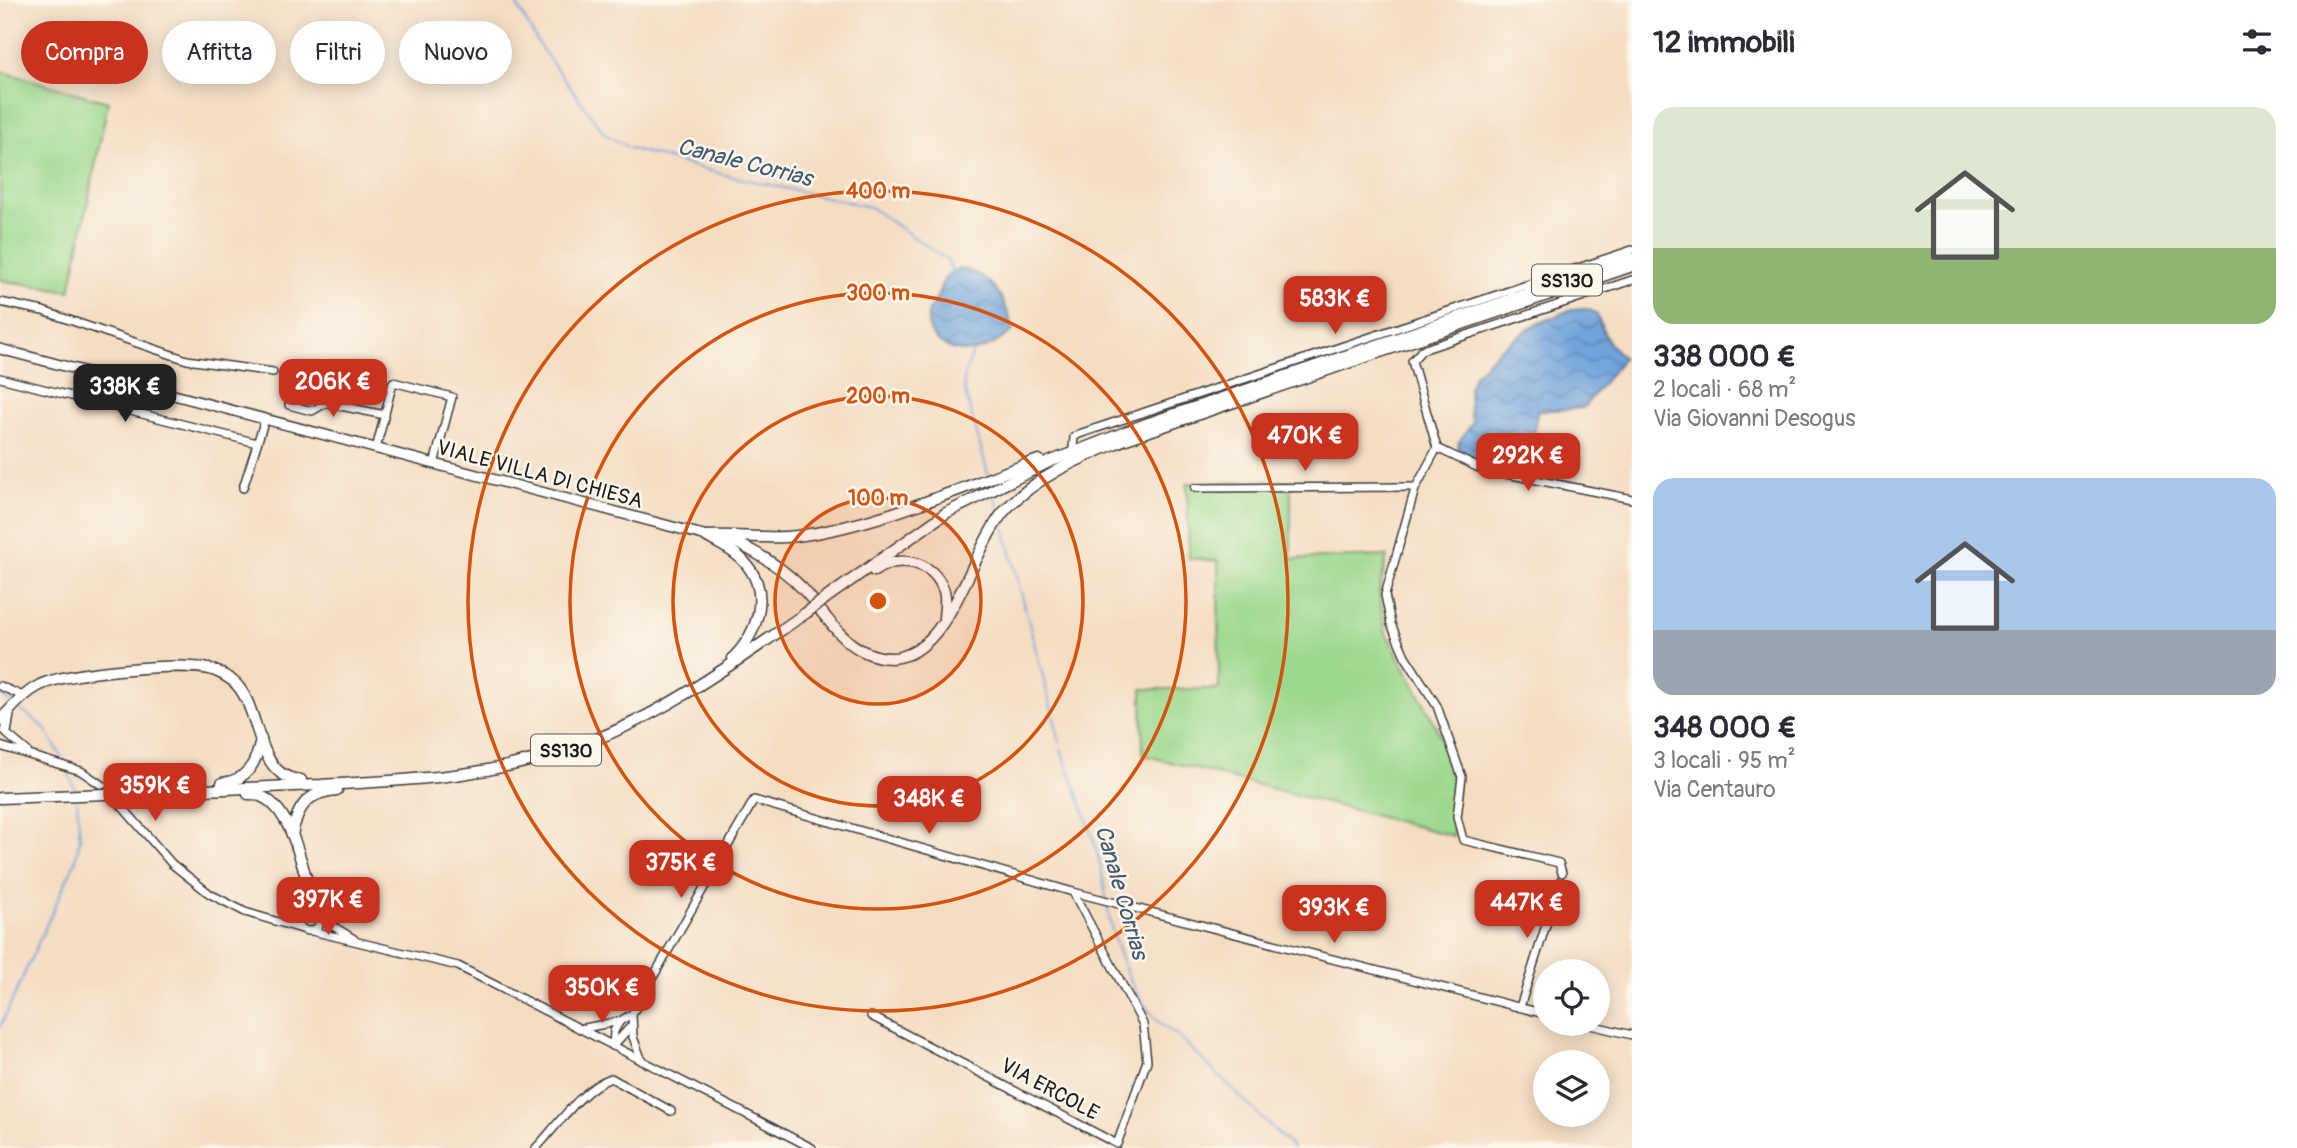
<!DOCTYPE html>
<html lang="it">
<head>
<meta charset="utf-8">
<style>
	body { margin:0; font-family:Pangolin,sans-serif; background:#f2f2f3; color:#2b2b33; height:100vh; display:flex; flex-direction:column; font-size:26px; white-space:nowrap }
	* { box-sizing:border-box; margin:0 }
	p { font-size:23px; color:#7c7c81 }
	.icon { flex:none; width:38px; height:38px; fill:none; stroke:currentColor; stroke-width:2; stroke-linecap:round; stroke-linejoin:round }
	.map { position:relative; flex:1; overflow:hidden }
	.drawer { display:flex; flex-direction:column; background:#fff; width:665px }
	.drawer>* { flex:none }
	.top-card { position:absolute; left:21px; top:21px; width:665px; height:63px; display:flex; gap:14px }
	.controls { position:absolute; left:1533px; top:959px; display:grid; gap:14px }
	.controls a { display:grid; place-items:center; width:77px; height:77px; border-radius:50%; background:#fff; box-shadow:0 4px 18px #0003; font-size:35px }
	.price { position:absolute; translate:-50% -60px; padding:0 16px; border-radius:14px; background:#c8321e; color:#fff; font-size:23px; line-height:46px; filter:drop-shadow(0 2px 4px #0008) }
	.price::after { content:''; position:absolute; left:50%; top:42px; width:21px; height:16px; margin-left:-10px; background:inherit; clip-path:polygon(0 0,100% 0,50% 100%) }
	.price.current { background:#222; color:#fff }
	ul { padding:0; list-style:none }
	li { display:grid; align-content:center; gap:14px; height:371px; padding:0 21px }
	li span { display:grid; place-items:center; height:217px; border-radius:21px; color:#555 }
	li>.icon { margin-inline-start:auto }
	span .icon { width:126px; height:126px; fill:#fffc; stroke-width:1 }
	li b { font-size:30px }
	h2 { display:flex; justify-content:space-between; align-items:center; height:84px; padding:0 21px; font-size:30px }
	.tag { padding:0 24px; border-radius:32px; background:#fff; box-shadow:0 4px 18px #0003; font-size:24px; line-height:63px }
	.tag.current { background:#c8321e; color:#fff }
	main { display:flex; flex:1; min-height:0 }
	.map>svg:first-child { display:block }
	.garden { fill:#9cd88d; stroke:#5c7a54; stroke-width:2 }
	.water { fill:url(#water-waves); stroke:#46607c; stroke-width:2 }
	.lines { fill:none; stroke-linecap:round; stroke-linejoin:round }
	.stream { stroke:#70a3dc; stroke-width:2 }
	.minor-casing { stroke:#3d3935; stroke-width:10 }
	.major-casing { stroke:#3d3935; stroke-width:12 }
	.highway-casing { stroke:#3d3935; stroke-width:13 }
	.minor { stroke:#fff; stroke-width:7 }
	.major { stroke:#fff; stroke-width:9 }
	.highway { stroke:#fff; stroke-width:10 }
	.highway-bridge-casing { stroke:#3d3935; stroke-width:13; stroke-linecap:butt }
	.highway-bridge { stroke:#fff; stroke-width:10 }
	.ring { fill:none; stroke:#d4530e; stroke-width:3.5 }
	.labels { text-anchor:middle; stroke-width:5; stroke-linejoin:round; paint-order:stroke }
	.shield { fill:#fbf7ec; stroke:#5f5e5a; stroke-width:2 }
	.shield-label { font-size:19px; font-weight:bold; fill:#1c1c1c }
	.street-label { font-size:21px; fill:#1c1c1c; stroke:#fbf7ec }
	.water-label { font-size:23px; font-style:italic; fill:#425972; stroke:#fbf7ec }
	.centre { fill:#d4530e; stroke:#fbf7ec; stroke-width:3.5 }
	.ring-label { font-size:21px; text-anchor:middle; font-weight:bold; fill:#d4530e; stroke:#fbf7ec; stroke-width:5; stroke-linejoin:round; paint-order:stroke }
</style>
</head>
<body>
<main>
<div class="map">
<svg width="1632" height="1148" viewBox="0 0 1632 1148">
	<defs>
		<pattern id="water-waves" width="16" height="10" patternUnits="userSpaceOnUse" patternTransform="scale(1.75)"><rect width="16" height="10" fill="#70a3dc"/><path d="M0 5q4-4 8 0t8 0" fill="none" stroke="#5b84b2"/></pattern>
	</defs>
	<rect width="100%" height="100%" fill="#fbf7ec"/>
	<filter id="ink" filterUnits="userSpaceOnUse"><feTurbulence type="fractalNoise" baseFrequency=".0143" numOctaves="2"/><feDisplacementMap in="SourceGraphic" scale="14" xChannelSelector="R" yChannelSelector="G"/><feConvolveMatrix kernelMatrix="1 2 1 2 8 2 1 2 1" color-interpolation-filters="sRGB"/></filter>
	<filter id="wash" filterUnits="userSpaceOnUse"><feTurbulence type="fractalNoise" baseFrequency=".00686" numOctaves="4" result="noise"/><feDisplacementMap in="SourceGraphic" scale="28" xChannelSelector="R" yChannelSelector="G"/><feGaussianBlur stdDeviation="1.57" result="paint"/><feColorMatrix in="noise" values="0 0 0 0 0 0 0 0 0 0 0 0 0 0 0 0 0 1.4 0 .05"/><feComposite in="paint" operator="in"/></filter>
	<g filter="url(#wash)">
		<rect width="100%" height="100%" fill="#f5ddc2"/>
		<!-- garden -->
		<g class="garden">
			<path d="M0 71 108 102 70 291 0 280Z"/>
			<path d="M1291 481V559L1387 556 1379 593 1386 633 1432 718 1457 774 1453 836 1143 755 1142 689H1219L1218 561 1189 558 1187 483Z"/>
		</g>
		<!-- water -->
		<g class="water">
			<path d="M961 269C994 275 1006 300 1013 331 1004 337 995 345 985 348 960 358 924 345 928 314 929 306 936 302 938 295 943 281 944 273 961 269Z"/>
			<path d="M1587 309 1596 313 1608 342 1623 358 1583 408 1537 411 1534 437 1490 453 1481 461 1458 449V443L1473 422 1470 416 1469 388 1475 374 1500 349 1535 325 1570 310Z"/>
		</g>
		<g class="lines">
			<!-- stream -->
			<g class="stream">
				<path d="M514 0 541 48 605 134 629 148 725 175 870 207 947 260 953 273"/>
				<path d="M973 352 964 376V388L988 474"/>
				<path d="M994 493 999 511"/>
				<path d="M1003 523 1060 742"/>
				<path d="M0 695 10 702"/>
				<path d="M19 709 43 726 62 757"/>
				<path d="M1061 749C1079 798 1100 846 1106 898"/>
				<path d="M68 771 76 792"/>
				<path d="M1107 903C1112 946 1138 1016 1177 1035L1293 1148"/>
				<path d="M0 1027 75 862 80 838 77 801"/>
			</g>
		</g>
	</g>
	<g filter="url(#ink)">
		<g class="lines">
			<defs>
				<g id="minor">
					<path d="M0 302 43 311 187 360 273 372"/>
					<path d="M0 378 257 443"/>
					<path d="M81 398 87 372"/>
					<path d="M101 404 106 377"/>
					<path d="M289 405 312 411 326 403 385 415"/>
					<path d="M1437 448 1481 469 1632 499"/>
					<path d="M376 449 393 382 452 397 434 464"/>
					<path d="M1073 449 1074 437 1079 434 1632 250"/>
					<path d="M243 488 265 419"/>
					<path d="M1195 488 1416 487"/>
					<path d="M0 686 23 696"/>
					<path d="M8 735 27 751"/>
					<path d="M0 746 81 771 106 788 172 864 210 894 245 912 302 929"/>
					<path d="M1562 873 1559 863 1463 840 1457 817 1462 777 1437 706 1405 656 1391 624 1385 595 1415 489 1437 448 1412 361 1422 350 1632 280"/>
					<circle cx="309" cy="920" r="11"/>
					<path d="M320 918 354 939"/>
					<path d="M312 931 458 966 812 1148"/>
					<path d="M1520 1007 1560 881"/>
					<path d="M871 1016 1117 1144 1147 1061 1143 1024 1073 892"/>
					<path d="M1586 1024 1632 1035"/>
					<path d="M580 1029 620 1021 632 1014"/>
					<path d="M613 1046 631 1026"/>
					<path d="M613 1046 614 1031 620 1021"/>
					<path d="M642 1061 633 1037 632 1014 754 800 1073 892 1545 1014"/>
					<path d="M536 1148C557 1126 582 1088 611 1078L671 1111"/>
				</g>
				<path id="major" d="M0 349 741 545"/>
				<g id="highway">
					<path d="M1123 440 1632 266"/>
					<path d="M706 536C736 534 766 540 797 536 880 525 961 487 1039 460"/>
					<path d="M707 537C721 545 737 552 747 565 771 595 757 634 733 658"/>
					<path d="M741 545C763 556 784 569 802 588 821 608 838 640 865 652 946 688 967 550 1007 508 1039 475 1079 459 1121 441"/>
					<path d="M874 571C899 554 933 560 944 591 947 601 944 610 944 619"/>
					<path d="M826 598 946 513 1049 462 1146 424 1632 258"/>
					<path d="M0 720C13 707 24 693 40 685 68 672 179 662 209 669 218 671 226 676 233 681 263 707 253 777 301 780"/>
					<path d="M6 730 9 711"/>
					<path d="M222 783C247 781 257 762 261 739"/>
					<path d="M130 793C194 791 257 787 321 785 411 780 485 778 572 748 657 720 733 663 806 613"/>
					<path d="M248 794C292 792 304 877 315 910"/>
					<path d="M0 798 55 796"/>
					<path d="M292 835C297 807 307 792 337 790"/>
					<path d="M304 910 307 890"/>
				</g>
			</defs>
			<!-- minor casing -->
			<use href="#minor" class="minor-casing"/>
			<!-- major casing -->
			<use href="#major" class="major-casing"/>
			<!-- highway casing -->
			<use href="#highway" class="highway-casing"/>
			<!-- minor -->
			<use href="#minor" class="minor"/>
			<!-- major -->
			<use href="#major" class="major"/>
			<!-- highway -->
			<use href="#highway" class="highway"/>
			<defs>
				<g id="highway-bridge">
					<path d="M806 613 826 598"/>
					<path d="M55 796 130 793"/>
				</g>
			</defs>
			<!-- highway-bridge casing -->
			<use href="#highway-bridge" class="highway-bridge-casing"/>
			<!-- highway-bridge -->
			<use href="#highway-bridge" class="highway-bridge"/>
		</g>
	</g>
	<!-- distance rings -->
	<circle cx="878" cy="601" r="103" fill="#d4530e" fill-opacity=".12"/>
	<g class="ring">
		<circle cx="878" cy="601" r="103"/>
		<circle cx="878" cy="601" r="205"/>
		<circle cx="878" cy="601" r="308"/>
		<circle cx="878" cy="601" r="410"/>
	</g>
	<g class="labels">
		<!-- shield labels -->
		<g class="shield">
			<rect x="1532" y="264.5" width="70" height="31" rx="5"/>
			<rect x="531" y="734.5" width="70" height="31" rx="5"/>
		</g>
		<g class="shield-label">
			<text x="1567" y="287">SS130</text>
			<text x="566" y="757">SS130</text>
		</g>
		<!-- street labels -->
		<g class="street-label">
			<text transform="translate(540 474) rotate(15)" y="7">VIALE VILLA DI CHIESA</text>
			<text transform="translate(1050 1089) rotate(28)" y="7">VIA ERCOLE</text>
		</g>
		<!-- water labels -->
		<g class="water-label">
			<text transform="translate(745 162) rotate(14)" y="8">Canale Corrias</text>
			<text transform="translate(1122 892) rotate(74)" y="8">Canale Corrias</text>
		</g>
	</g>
	<circle cx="878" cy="601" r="10" class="centre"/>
	<g class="ring-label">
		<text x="878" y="198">400 m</text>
		<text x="878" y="300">300 m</text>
		<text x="878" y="403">200 m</text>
		<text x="878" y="505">100 m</text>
	</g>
</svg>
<div class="controls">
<a><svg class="icon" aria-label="locate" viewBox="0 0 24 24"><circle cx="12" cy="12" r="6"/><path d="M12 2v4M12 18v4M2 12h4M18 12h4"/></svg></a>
<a><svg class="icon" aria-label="layers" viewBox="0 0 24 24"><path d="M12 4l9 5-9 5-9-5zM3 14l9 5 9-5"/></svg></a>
</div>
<b class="price" style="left:1335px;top:336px">583K €</b>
<b class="price" style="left:333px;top:419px">206K €</b>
<b class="price current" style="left:125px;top:424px">338K €</b>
<b class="price" style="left:1305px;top:473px">470K €</b>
<b class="price" style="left:1528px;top:493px">292K €</b>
<b class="price" style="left:155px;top:823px">359K €</b>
<b class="price" style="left:929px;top:836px">348K €</b>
<b class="price" style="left:681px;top:900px">375K €</b>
<b class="price" style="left:328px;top:937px">397K €</b>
<b class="price" style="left:1527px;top:940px">447K €</b>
<b class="price" style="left:1334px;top:945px">393K €</b>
<b class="price" style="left:602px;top:1025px">350K €</b>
<div class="top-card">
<a class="tag current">Compra</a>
<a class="tag">Affitta</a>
<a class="tag">Filtri</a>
<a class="tag">Nuovo</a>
</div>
</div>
<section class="drawer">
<h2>12 immobili<svg class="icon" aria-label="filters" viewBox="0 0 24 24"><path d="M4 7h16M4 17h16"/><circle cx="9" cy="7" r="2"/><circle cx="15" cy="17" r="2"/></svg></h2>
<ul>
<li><span style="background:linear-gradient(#dfe7d0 65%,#8fb573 0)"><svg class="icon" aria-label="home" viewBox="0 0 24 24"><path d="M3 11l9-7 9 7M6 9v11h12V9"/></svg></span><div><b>338 000 €</b><p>2 locali · 68 m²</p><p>Via Giovanni Desogus</p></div></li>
<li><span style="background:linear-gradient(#a9c7e8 70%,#9aa5b1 0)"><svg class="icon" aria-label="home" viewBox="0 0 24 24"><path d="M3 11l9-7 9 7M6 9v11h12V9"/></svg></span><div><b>348 000 €</b><p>3 locali · 95 m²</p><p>Via Centauro</p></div></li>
</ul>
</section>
</main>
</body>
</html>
